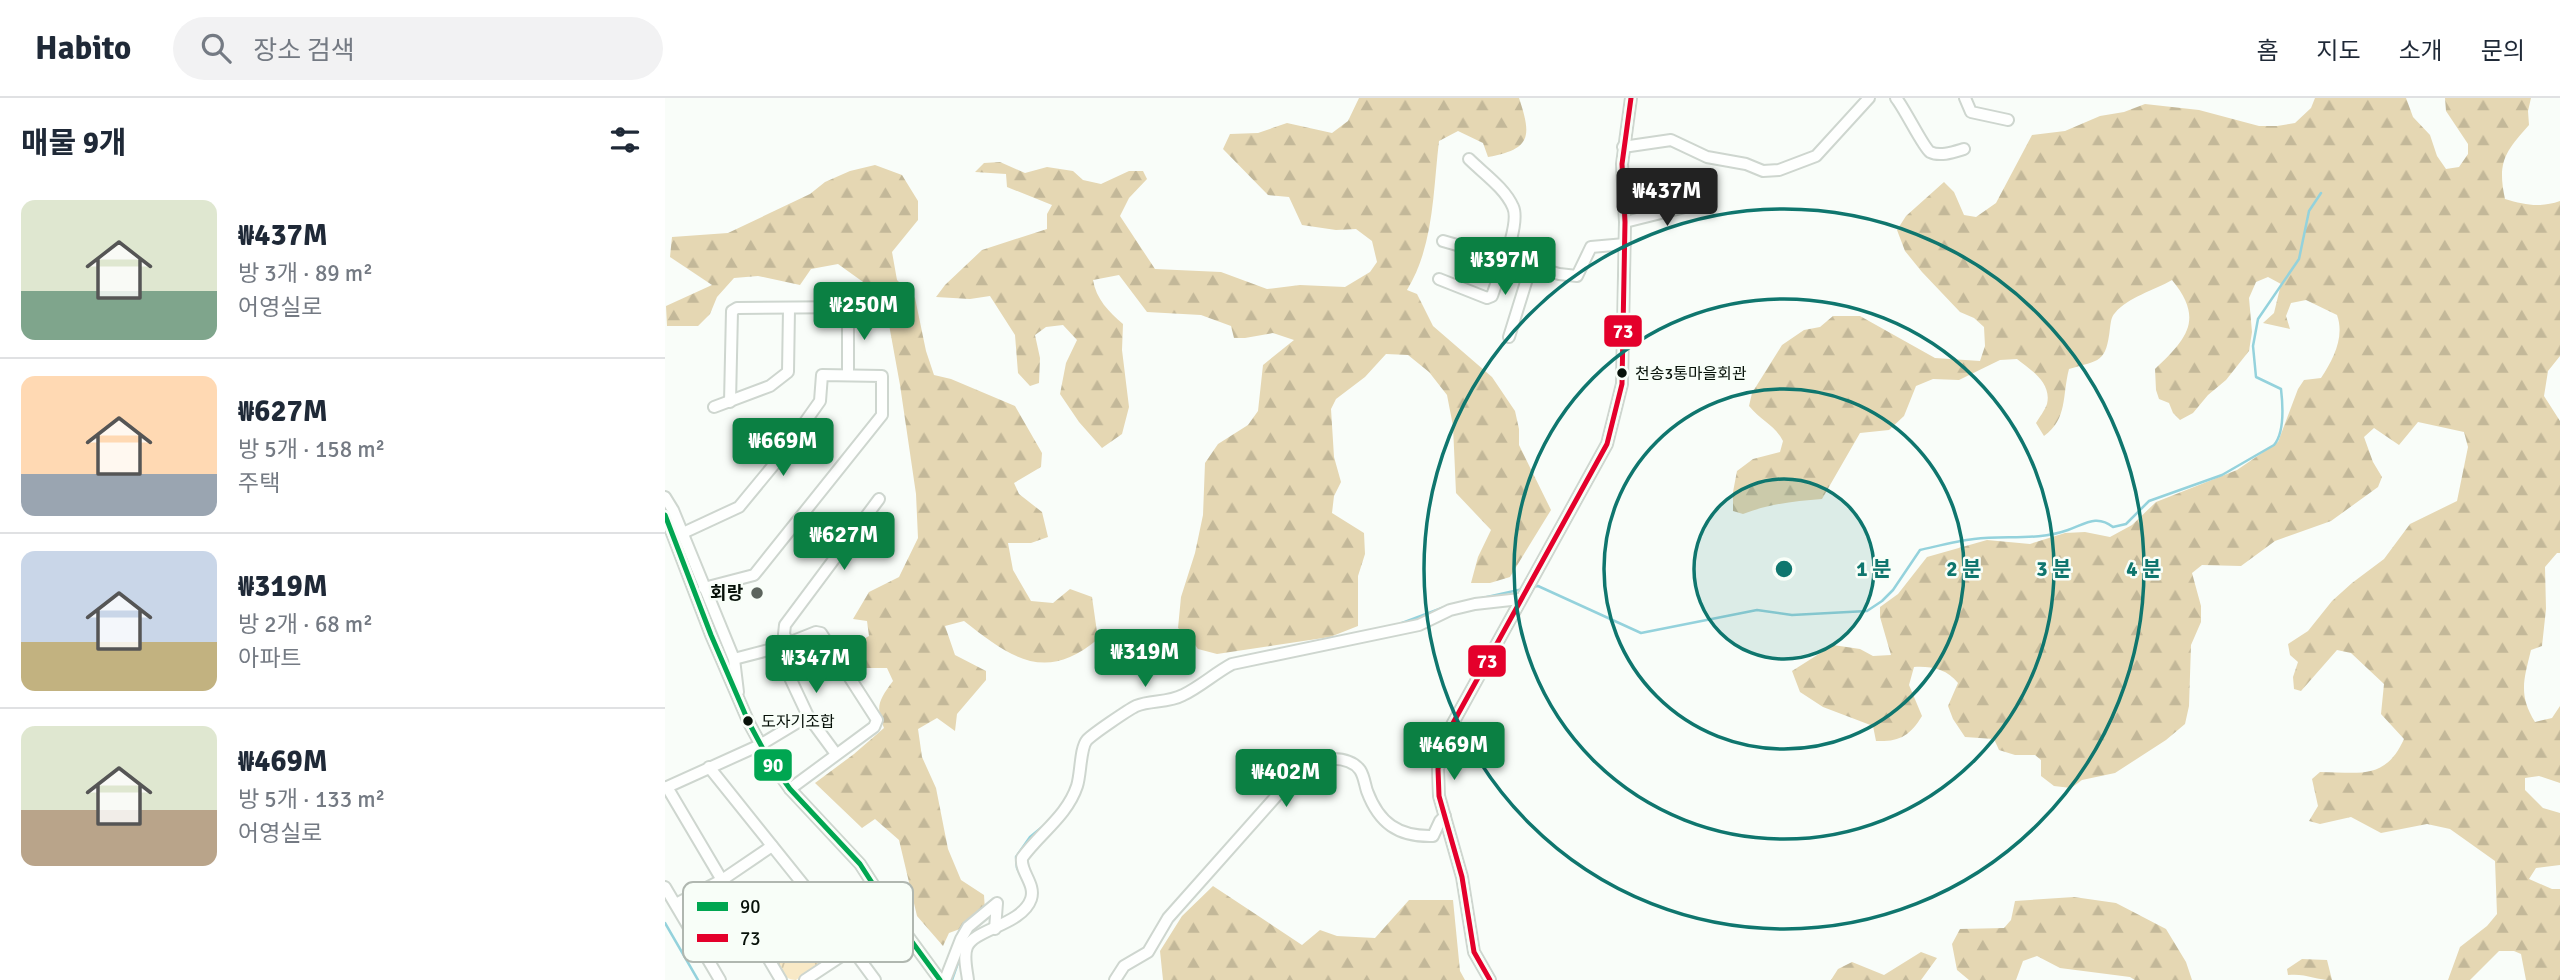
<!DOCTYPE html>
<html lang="ko">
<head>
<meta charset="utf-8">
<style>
	body { margin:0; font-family:Signika,"Noto Sans KR",sans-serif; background:#f2f2f3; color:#1f2937; height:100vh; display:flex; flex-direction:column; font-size:26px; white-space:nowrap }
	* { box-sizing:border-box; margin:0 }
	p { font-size:23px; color:#747a83 }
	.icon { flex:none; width:38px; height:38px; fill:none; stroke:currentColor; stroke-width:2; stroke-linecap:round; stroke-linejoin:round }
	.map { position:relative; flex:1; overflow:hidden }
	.side { display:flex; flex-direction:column; background:#fff; width:665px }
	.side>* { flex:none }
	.price { position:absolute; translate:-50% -60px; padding:0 16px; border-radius:7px; background:#0b8043; color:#fff; font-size:23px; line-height:46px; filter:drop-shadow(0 2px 4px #0008) }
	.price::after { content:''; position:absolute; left:50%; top:42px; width:21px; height:16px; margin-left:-10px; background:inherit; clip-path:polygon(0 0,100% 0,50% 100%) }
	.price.current { background:#222; color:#fff }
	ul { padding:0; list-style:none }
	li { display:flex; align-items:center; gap:21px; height:175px; padding:0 21px }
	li+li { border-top:2px solid #e0e1e3 }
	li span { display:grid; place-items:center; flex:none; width:196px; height:140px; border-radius:14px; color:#555 }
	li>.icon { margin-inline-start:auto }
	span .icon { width:84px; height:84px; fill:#fffc; stroke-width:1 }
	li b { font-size:30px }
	h2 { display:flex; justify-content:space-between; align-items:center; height:84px; padding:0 21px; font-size:30px }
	header { display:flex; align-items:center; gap:42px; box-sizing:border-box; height:98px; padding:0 35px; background:#fff; border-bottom:2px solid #e0e1e3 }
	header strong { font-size:33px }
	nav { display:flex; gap:38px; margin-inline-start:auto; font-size:24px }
	.search { width:490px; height:63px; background:#f2f2f3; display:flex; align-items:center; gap:18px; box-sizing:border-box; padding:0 24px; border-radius:38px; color:#747a83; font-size:26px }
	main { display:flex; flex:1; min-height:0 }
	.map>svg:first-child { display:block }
	.forest { fill:url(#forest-firs) }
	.park { fill:url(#park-tufts) }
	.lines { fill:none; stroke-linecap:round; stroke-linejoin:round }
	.stream { stroke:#94d2dc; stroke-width:2.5 }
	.minor-casing { stroke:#ced6cf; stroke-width:14 }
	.minor { stroke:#fefffe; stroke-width:10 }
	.bus-1-casing { stroke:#f8fef8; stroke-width:10 }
	.bus-2-casing { stroke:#f8fef8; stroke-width:10 }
	.bus-1 { stroke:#00a651; stroke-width:5 }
	.bus-2 { stroke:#e4002b; stroke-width:5 }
	.ring { fill:none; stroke:#0f766e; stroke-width:3.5 }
	.bus-dot { fill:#071109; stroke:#f8fef8; stroke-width:2.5 }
	.poi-dot { fill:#5c645d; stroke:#f8fef8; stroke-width:2.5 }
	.labels { text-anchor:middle; stroke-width:5; stroke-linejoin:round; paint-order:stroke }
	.bus-label { font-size:16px; fill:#071109; stroke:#f8fef8; text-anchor:start }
	.poi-label { font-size:18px; font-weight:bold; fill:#071109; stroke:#f8fef8; text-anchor:end }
	.key { fill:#f8fef8; stroke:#b0b7b0; stroke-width:2 }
	.key-label { font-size:19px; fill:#071109 }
	.centre { fill:#0f766e; stroke:#f8fef8; stroke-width:3.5 }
	.ring-label { font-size:21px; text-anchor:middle; font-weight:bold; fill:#0f766e; stroke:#f8fef8; stroke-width:5; stroke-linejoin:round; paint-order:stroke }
	.line-badge { stroke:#f8fef8; stroke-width:2.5 }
	.badge-label { font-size:19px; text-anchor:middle; font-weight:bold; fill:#fff }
</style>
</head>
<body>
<header>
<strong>Habito</strong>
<div class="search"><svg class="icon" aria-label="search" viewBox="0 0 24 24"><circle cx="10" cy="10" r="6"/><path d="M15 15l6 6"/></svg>장소 검색</div>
<nav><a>홈</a><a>지도</a><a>소개</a><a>문의</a></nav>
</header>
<main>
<section class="side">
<h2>매물 9개<svg class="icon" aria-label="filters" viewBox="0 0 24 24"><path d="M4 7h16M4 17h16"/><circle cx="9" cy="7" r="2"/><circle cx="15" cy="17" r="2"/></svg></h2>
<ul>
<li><span style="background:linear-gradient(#dfe7d0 65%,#7fa58c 0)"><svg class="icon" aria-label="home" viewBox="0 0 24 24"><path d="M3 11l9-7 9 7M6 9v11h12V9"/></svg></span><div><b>₩437M</b><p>방 3개 · 89 m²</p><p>어영실로</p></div></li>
<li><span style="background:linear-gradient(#ffd9b3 70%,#9aa5b1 0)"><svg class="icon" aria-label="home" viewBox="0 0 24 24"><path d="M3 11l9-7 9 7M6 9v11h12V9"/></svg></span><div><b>₩627M</b><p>방 5개 · 158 m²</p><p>주택</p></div></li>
<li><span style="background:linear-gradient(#c9d6e8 65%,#c2b280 0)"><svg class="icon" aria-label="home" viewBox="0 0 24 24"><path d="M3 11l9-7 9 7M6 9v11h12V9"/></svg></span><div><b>₩319M</b><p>방 2개 · 68 m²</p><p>아파트</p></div></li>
<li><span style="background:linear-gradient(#dfe7d0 60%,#b9a48a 0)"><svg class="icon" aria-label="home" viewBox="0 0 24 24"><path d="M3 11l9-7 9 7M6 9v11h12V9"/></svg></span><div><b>₩469M</b><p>방 5개 · 133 m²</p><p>어영실로</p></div></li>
</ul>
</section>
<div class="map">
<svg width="1895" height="882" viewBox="0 0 1895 882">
	<defs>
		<pattern id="forest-firs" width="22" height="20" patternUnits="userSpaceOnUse" patternTransform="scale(1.75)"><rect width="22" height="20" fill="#e5d7b3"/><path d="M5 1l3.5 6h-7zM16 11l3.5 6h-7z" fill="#c3b899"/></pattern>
		<pattern id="park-tufts" width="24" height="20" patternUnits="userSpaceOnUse" patternTransform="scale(1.75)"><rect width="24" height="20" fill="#f8e9c6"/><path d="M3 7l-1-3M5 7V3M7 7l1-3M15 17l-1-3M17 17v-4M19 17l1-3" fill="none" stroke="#d3c7a9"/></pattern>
	</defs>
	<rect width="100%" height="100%" fill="#f9fdf9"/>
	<!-- forest -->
	<g class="forest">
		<path d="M694 0H854C867 39 866 51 823 59L818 45 793 33 774 43C768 93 769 148 742 192L752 196 768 228 827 279 850 313 854 331V347L886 412 845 479 825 485H806L813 459 826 432 791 395 788 328 782 297 764 274 743 257 721 256 700 279 671 301 666 311 669 359 676 384 669 398 667 415 699 435 700 456 693 478V528L665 539 552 556 533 551 526 541 513 530 516 499 530 455 538 417 540 365 553 346 583 327 593 313 598 267 629 242 608 235 580 240H569L566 228 536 217 482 214 454 177 428 182C431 201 444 214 458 226L457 252 464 309 457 336 437 350 414 324 395 296 401 265 412 242 398 227 381 229 370 237 375 260 374 285 365 288 353 275 350 237 325 198 305 201 271 199 280 187 317 152 382 131V116L387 107 342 89 341 76 310 74 319 65 335 64 360 75 382 69 408 73 418 82 436 86 464 73H478L482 81 464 100 455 118 490 171 556 174 602 191 635 187 680 189 705 174 712 164 707 143 691 131 671 132 637 127 624 99 603 97 558 51 565 36 593 35 622 25 667 35 683 23Z"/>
		<path d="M1650 0H1741L1748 19 1765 37 1772 58 1781 71 1794 69 1803 56V46L1781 13 1780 0H1866L1863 13 1864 27C1840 54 1832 64 1840 101 1860 107 1875 110 1895 103V258L1883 273 1879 298 1895 323V455H1892L1880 469 1881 511 1877 548 1866 552C1859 581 1853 597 1870 624L1887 620 1895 608V685L1874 678 1860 680V692L1878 710 1895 715V767L1871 770 1864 781 1887 791H1895V882H1861L1856 856 1849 853H1834L1805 882H1783L1795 849 1822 828 1832 816 1830 763 1785 731 1762 726 1716 735 1686 719 1655 726 1644 723 1653 708 1647 681 1655 674C1694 674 1720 683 1739 641L1716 616 1719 586 1686 555 1672 552 1636 593 1629 591 1628 579 1633 564 1625 557 1623 546 1643 533 1667 503 1687 485 1719 461 1745 426 1792 403 1803 349 1799 334 1753 324 1734 347 1709 330 1699 339 1708 364 1717 379 1713 389 1666 423 1610 443 1576 468 1537 467 1527 475 1536 508V524L1526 547 1524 608 1520 626 1501 642 1450 675 1417 682 1406 690 1389 688 1376 678V662L1370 657H1350L1334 652 1329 641 1300 639 1288 621 1283 608 1293 585C1282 571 1266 568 1249 569L1244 587 1257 618C1245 638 1234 644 1211 643L1208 628 1158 609 1135 594 1127 573 1168 547 1195 551 1208 558 1226 557 1215 519V509L1233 496 1262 459 1322 442 1365 446 1400 435 1420 434 1445 439 1467 427 1491 404 1572 372 1613 344 1633 291 1639 282 1656 280C1668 262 1680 239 1672 217L1641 202 1626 205 1621 218 1625 231 1598 225 1609 215 1616 186 1603 179 1591 184 1584 200 1587 234 1584 253 1561 282 1543 297 1528 315 1515 322 1508 315 1504 305 1494 301 1491 292 1490 271C1521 241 1540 222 1507 182 1488 193 1463 199 1450 215 1446 219 1446 224 1445 230 1441 265 1435 262 1404 271 1397 297 1403 321 1379 338L1371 325C1374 320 1380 312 1382 306 1387 285 1366 272 1352 261L1335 262 1294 282 1268 281 1251 288 1239 318 1224 332 1195 335 1157 401C1129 403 1104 406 1078 416L1068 413V394L1072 373 1088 361 1115 354 1118 343C1109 326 1096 323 1084 308L1087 295 1117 247 1139 232 1155 229 1168 218H1195L1270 260 1315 263 1320 248 1319 229 1309 220 1295 214 1257 174 1240 153 1232 132 1241 118 1279 84 1289 94 1299 117 1311 119 1331 105 1367 37 1400 33 1435 18 1459 14 1480 6 1534 12 1594 28H1612L1630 25 1646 10Z"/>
		<path d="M210 67 237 77 253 103V122L227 154 232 182 250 200 261 253 269 277 286 281 350 308 377 355 376 369 349 385 354 396 377 414 383 439 366 445H343L348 472 366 503 388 505 405 491 427 499 433 541C380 586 345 559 299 523L280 528 290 557 321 573V582L292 616 290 633 272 620 253 631 257 659 271 690 283 751 296 782 319 797 320 813 303 828 284 835 278 848 252 818 234 742 210 721 197 730 150 685 189 656 219 630C210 608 214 602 228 583L222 570H200L179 557 184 549 204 538 202 523 188 521 204 494 234 479 253 440 251 396 235 287 219 199 173 166 146 171 135 187 93 178 69 180 52 199 45 216 33 228H2L1 208 47 187 5 159 7 139 63 135 145 96 160 84 185 73Z"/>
		<path d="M548 788 637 847 655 832 672 838 710 840 744 802H788L795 873 800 882H498L495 853 517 818Z"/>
		<path d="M1409 799 1451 805 1501 831 1521 864 1527 882H1470L1465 879 1395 870 1372 858 1358 863 1351 882H1304L1292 872 1287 846 1295 831 1339 830 1346 822 1350 803Z"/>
		<path d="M1256 854 1272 860 1256 882H1166L1173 871 1187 864 1219 877Z"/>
		<path d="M1637 861 1662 862 1667 882C1651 882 1640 875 1623 877L1622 871Z"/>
	</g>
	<!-- park -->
	<path class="park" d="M139 828 165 858 131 882C116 882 111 865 104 854L105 848Z"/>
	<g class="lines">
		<!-- stream -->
		<g class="stream">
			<path d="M868 489 873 488 976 535 1092 512 1127 517 1202 513 1217 503 1228 492 1255 452C1273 448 1291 443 1309 441 1341 437 1372 443 1403 432 1420 426 1432 416 1448 429L1461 426 1484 403 1557 377 1609 347C1620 334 1618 308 1616 291L1591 279 1588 248 1593 221 1634 161 1644 113 1656 95"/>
			<path d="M786 507 858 491"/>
			<path d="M737 525 777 510"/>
			<path d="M531 584 554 568"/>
			<path d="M359 784 352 770 351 759 365 739 382 725"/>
			<path d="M0 825 33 882"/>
			<path d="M287 882 295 859"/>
		</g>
		<defs>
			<g id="minor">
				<path d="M1231 0C1240 11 1258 49 1265 54 1275 59 1289 54 1299 51"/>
				<path d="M1300 0 1306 14 1343 22"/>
				<path d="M958 49 1006 42 1042 59 1081 66 1098 73 1114 72 1151 58 1204 0"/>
				<path d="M960 124 1036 105"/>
				<path d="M778 143 894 176 912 178 926 149 960 146"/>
				<path d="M774 181 822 200 827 198C833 179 856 126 848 109 840 90 818 75 804 61"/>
				<path d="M183 210V277"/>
				<path d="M844 239 866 168"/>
				<path d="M65 304 67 213 72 210 197 209"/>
				<path d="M49 309 105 288 123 274 124 211"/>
				<path d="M0 399 8 412 69 561 73 594"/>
				<path d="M0 417 46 537 84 625 104 662 125 691 195 766 231 822 275 882"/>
				<path d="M18 435 74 409 116 358 155 303 157 277 217 278V317L89 477 39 490"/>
				<path d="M123 545 119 536 120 527 214 401"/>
				<path d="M111 550 143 618 171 656"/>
				<path d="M69 561 111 550 151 534 156 535 212 622 209 629 125 691"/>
				<path d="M44 669 157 810 210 882"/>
				<path d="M2 689 116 882"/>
				<path d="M0 690 95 647 143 618"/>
				<path d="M0 789 55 882"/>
				<path d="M11 806 57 782 107 748"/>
				<path d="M98 849 157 810"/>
				<path d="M140 882 231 822"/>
				<path d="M280 882 296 841 303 829 332 805 330 831"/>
				<path d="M303 882C302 873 298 858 302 849 309 831 357 827 366 801 371 786 355 774 357 760 375 735 402 718 412 688 416 676 415 650 422 642 429 635 463 612 471 608 486 602 503 605 518 597 535 589 550 575 567 566L754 527 785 512 810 506 855 501"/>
				<path d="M450 882 459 868 483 854 503 820 639 667C655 660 683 656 695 672 699 678 700 687 702 693 714 725 733 739 768 738L775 723 780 718"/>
				<path d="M825 882 809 854 797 779 774 698 773 671 782 636 942 346 957 286 960 124 957 66 966 0"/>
			</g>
		</defs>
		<!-- minor casing -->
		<use href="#minor" class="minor-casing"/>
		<!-- minor -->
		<use href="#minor" class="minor"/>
		<defs>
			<path id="bus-1" d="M0 417 46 537 84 625 104 662 125 691 195 766 231 822 275 882"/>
			<path id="bus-2" d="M825 882 809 854 797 779 774 698 773 671 782 636 942 346 957 286 960 124 957 66 966 0"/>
		</defs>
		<!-- bus-1 casing -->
		<use href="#bus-1" class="bus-1-casing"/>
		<!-- bus-2 casing -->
		<use href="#bus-2" class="bus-2-casing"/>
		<!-- bus-1 -->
		<use href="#bus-1" class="bus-1"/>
		<!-- bus-2 -->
		<use href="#bus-2" class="bus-2"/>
	</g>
	<!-- distance rings -->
	<circle cx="1119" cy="471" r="90" fill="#0f766e" fill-opacity=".12"/>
	<g class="ring">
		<circle cx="1119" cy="471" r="90"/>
		<circle cx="1119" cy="471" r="180"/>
		<circle cx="1119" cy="471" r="270"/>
		<circle cx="1119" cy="471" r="360"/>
	</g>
	<!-- markers -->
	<g class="bus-dot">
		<circle cx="957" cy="275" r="6"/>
		<circle cx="83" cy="623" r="6"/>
	</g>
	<circle class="poi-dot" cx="92" cy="495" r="7"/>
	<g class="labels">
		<!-- bus labels -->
		<g class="bus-label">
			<text x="970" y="281">천송3통마을회관</text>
			<text x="96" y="629">도자기조합</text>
		</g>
		<!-- poi labels -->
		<g class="poi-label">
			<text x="78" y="501">회랑</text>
		</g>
	</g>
	<!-- legend -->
	<rect x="18" y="784" width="230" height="80" rx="10" class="key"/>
	<rect x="32" y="804" width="31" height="9" fill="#00a651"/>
	<rect x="32" y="836" width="31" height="8" fill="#e4002b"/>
	<g class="key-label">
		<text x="75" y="815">90</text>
		<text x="75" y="847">73</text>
	</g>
	<circle cx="1119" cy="471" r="10" class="centre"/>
	<g class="ring-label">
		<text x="1209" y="478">1 분</text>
		<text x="1299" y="478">2 분</text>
		<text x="1389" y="478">3 분</text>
		<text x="1479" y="478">4 분</text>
	</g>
	<g class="line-badge">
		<rect x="938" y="216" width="40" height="34" rx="7" fill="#e4002b"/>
		<rect x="802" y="546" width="40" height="34" rx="7" fill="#e4002b"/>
		<rect x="88" y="650" width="40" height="34" rx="7" fill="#00a651"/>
	</g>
	<g class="badge-label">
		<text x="958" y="240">73</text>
		<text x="822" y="570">73</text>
		<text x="108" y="674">90</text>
	</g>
</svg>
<b class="price current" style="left:1002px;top:130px">₩437M</b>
<b class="price" style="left:840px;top:199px">₩397M</b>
<b class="price" style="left:199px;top:244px">₩250M</b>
<b class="price" style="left:118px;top:380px">₩669M</b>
<b class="price" style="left:179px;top:474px">₩627M</b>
<b class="price" style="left:480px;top:591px">₩319M</b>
<b class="price" style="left:151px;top:597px">₩347M</b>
<b class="price" style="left:789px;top:684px">₩469M</b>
<b class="price" style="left:621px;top:711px">₩402M</b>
</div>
</main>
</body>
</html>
